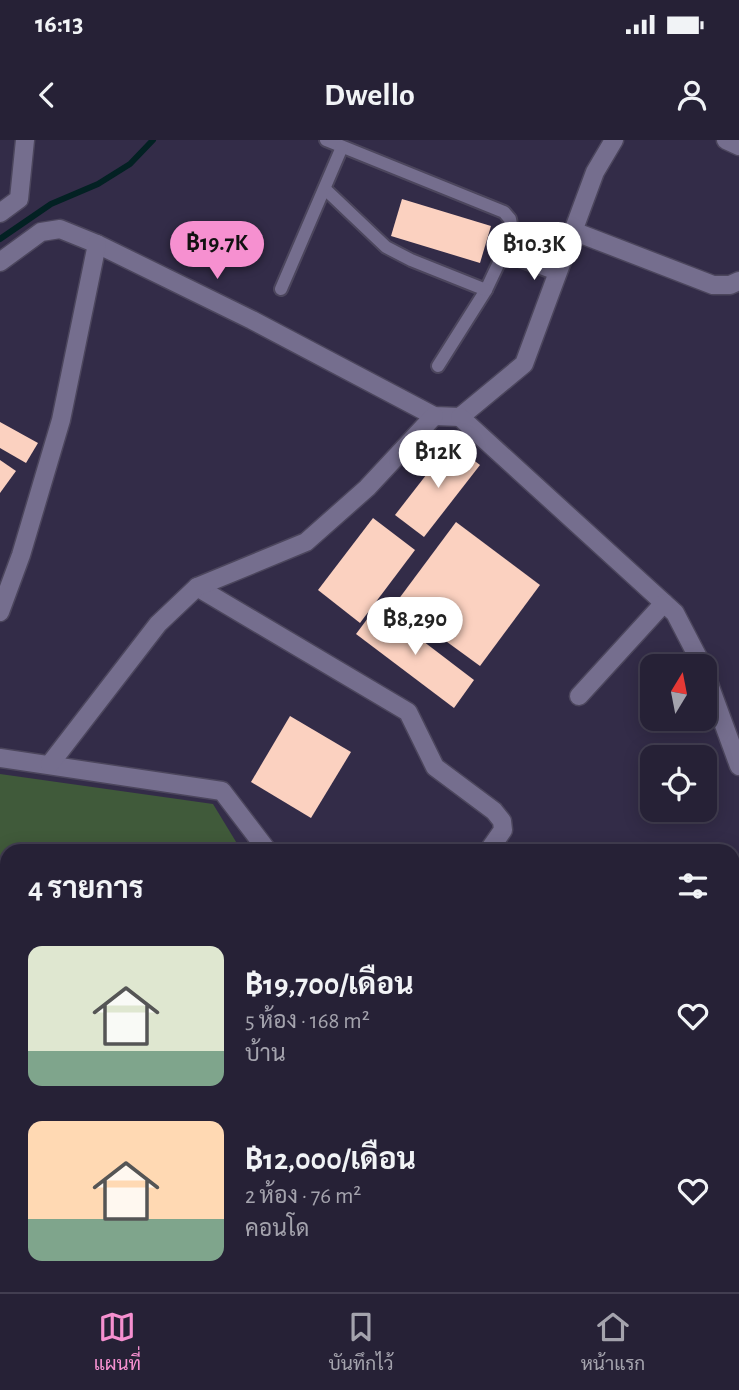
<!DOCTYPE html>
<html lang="th">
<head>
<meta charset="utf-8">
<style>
	body { margin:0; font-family:"Alegreya Sans",Sarabun,sans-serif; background:#2e293e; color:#f1f3f6; height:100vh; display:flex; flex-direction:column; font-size:26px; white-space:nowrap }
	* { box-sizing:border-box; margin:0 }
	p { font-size:23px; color:#a4a3ad }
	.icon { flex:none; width:38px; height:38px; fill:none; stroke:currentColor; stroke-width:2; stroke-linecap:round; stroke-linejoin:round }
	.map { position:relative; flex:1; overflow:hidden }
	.sheet { position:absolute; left:0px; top:704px; width:740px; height:450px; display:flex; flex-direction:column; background:#262136; border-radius:21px 21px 0 0; box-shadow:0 4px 18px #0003,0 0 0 2px #423e51 }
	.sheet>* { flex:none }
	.needle { width:46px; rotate:10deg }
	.controls { position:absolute; left:640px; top:514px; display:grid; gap:14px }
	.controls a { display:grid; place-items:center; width:77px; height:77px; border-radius:14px; background:#262136; box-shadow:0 4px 18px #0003,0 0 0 2px #423e51; font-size:35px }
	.price { position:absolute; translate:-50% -60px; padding:0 16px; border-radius:24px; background:#fff; color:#222; font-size:23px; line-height:46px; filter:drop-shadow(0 2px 4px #0008) }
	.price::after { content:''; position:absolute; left:50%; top:42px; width:21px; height:16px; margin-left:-10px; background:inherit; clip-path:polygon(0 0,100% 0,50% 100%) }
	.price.active { background:#f690d0; color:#111 }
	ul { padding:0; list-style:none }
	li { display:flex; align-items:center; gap:21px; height:175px; padding:0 28px }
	li span { display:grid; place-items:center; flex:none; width:196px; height:140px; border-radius:14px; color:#555 }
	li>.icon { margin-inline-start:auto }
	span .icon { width:84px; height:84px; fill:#fffc; stroke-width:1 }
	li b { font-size:30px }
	h2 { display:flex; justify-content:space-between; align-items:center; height:84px; padding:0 28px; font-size:30px }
	.status { display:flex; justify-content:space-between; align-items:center; height:49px; padding:0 35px; background:#262136; direction:ltr }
	.status svg { height:19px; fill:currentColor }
	header { display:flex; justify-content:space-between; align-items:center; height:91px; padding:0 28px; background:#262136; font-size:32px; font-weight:700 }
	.menu { display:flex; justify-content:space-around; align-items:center; height:98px; border-top:2px solid #423e51; background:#262136; font-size:19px; color:#a4a3ad }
	.menu a { display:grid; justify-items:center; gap:4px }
	.menu .active { color:#f690d0 }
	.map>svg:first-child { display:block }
	.green { fill:#405a3a }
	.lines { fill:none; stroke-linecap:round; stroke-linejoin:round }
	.stream { stroke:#032123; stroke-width:6 }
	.building { fill:#fbd1c0 }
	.lane-casing { stroke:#4c465d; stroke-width:16 }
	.street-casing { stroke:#4c465d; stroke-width:21 }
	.lane { stroke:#756e8e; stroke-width:12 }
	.street { stroke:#756e8e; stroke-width:18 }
</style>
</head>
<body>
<div class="status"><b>16:13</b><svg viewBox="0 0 49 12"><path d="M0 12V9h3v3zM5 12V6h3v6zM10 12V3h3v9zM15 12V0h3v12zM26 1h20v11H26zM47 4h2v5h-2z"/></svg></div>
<header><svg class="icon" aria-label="back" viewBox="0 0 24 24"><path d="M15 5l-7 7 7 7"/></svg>Dwello<svg class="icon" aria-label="person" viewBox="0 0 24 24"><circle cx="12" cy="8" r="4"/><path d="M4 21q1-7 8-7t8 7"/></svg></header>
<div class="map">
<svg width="739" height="1152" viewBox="0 0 739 1152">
	<rect width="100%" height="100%" fill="#332c48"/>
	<!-- green -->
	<path class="green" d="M0 634 213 664 241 710H7V1146H510L509 1152H0Z"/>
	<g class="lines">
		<!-- stream -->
		<path class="stream" d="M0 99 51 64 98 44 130 24 153 0"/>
	</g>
	<!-- building -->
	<g class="building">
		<path d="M402 59 491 86 480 123 391 96Z"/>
		<path d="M0 282 38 303 26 323 0 308Z"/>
		<path d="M451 303 480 325 424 397 395 375Z"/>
		<path d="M0 320 16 331 0 353Z"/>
		<path d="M373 378 415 410 360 483 318 450Z"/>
		<path d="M456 382 540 445 480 526 395 464Z"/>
		<path d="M377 466 474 540 454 568 356 494Z"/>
		<path d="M290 576 351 612 311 678 251 642Z"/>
		<path d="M525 1146H613L612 1152H524Z"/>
	</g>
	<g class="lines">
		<defs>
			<g id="lane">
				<path d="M326 0 504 72 510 79 512 90 503 114 486 150 438 226"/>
				<path d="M325 49 386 107 411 120 486 150"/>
				<path d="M503 114 557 134"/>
				<path d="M281 149 342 7"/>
			</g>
			<g id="street">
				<path d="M726 0 739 6"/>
				<path d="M0 73 19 59 25 0"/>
				<path d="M573 91 713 145H730L739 141"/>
				<path d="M0 122 41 92 60 89 97 104 252 180 434 276 460 277 524 224 595 32 614 0"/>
				<path d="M460 277 675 473 703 527"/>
				<path d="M197 447 408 572 435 627 494 671 502 681 503 690 489 710"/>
				<path d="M0 472 21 415 61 280 97 104"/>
				<path d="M705 533 739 626"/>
				<path d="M579 556 664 463"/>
				<path d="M0 618 222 651 267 710"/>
				<path d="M50 624 158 484 197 447 306 402 367 348 434 276"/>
				<path d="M733 740 739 731"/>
				<path d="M0 942 2 936"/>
				<path d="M733 989 739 991"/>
				<path d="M631 1152 632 1146"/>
			</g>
		</defs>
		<!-- lane casing -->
		<use href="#lane" class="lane-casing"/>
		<!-- street casing -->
		<use href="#street" class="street-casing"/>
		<!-- lane -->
		<use href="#lane" class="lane"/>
		<!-- street -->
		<use href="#street" class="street"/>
	</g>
</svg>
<div class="controls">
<a><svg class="needle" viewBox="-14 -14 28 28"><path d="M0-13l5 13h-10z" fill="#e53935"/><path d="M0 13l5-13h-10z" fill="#a4a3ad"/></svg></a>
<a><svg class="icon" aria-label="locate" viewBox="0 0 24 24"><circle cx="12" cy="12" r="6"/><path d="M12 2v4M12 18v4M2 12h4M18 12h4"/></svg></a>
</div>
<b class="price active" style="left:217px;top:141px">฿19.7K</b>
<b class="price" style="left:534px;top:142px">฿10.3K</b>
<b class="price" style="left:438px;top:350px">฿12K</b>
<b class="price" style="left:415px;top:517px">฿8,290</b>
<section class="sheet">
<h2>4 รายการ<svg class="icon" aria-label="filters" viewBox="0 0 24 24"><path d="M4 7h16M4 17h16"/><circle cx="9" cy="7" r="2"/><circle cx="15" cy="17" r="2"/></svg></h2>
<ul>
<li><span style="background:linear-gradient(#dfe7d0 75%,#7fa58c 0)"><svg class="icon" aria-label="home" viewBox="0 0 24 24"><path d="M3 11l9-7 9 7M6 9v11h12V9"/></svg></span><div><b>฿19,700/เดือน</b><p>5 ห้อง · 168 m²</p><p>บ้าน</p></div><svg class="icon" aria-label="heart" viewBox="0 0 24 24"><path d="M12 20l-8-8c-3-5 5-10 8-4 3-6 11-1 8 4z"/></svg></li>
<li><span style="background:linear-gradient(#ffd9b3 70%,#7fa58c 0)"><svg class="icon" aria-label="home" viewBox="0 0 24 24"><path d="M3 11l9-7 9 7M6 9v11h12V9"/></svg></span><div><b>฿12,000/เดือน</b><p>2 ห้อง · 76 m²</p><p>คอนโด</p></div><svg class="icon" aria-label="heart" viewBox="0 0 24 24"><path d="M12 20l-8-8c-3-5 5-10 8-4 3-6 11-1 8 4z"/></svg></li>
</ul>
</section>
</div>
<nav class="menu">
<a class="active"><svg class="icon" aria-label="map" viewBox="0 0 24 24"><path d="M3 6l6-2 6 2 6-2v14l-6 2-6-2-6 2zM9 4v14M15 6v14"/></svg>แผนที่</a>
<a><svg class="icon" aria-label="saved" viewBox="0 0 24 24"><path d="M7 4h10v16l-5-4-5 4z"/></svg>บันทึกไว้</a>
<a><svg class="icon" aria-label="home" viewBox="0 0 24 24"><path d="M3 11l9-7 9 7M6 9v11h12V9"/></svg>หน้าแรก</a>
</nav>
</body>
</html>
